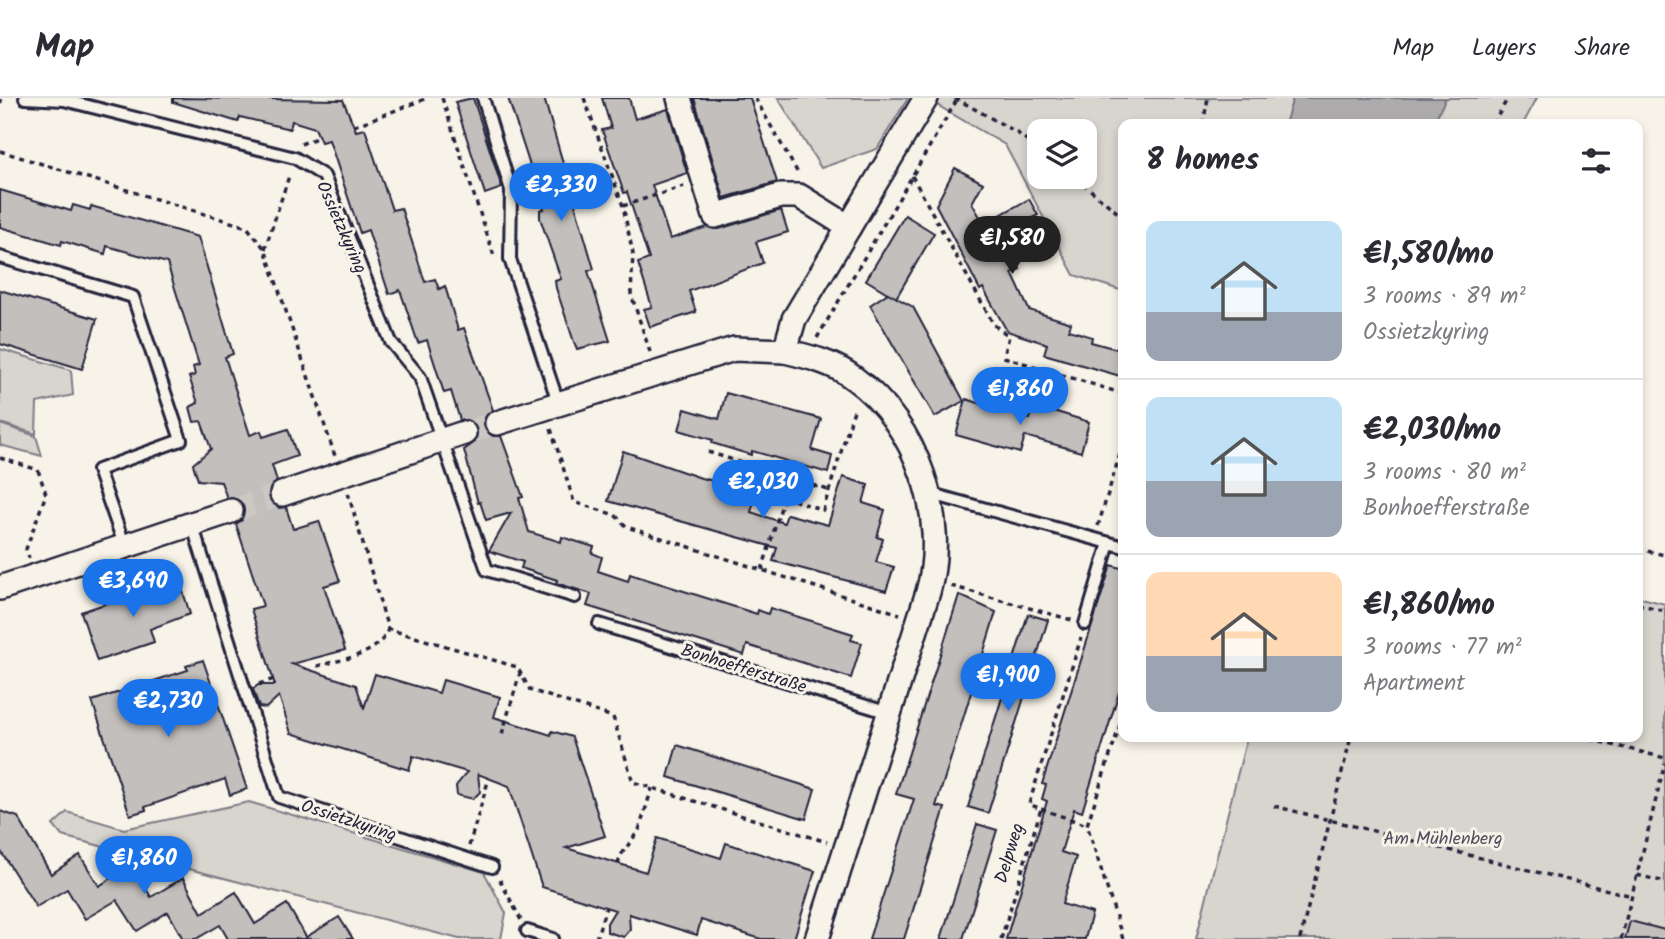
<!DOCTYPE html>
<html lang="en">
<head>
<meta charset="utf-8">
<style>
	body { margin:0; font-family:Kalam,sans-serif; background:#f2f2f3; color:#2b2b33; height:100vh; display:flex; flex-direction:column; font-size:26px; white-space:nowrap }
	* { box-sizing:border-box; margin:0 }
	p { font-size:23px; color:#7c7c81 }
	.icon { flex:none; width:38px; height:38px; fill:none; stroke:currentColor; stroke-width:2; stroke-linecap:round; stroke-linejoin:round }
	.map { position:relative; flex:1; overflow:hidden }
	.details { position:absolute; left:1118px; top:21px; width:525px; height:623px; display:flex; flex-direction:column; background:#fff; border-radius:14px; box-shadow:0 4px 10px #0003 }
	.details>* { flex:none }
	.fabs { position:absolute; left:1027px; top:21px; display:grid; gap:14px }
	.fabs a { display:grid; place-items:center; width:70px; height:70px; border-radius:14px; background:#fff; box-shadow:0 4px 10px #0003; font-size:35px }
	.price { position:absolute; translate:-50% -60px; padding:0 16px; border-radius:24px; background:#1a73e8; color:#fff; font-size:23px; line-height:46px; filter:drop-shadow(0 2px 4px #0008) }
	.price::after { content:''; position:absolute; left:50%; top:42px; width:21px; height:16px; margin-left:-10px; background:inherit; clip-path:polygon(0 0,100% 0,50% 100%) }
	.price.selected { background:#222; color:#fff }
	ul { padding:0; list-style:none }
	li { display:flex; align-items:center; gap:21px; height:175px; padding:0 28px }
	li+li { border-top:2px solid #e1e1e2 }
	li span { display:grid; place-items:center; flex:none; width:196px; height:140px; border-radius:14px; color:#555 }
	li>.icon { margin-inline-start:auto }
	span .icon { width:84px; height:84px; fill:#fffc; stroke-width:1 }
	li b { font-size:30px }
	h2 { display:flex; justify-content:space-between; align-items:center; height:84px; padding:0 28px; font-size:30px }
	header { display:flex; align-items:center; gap:42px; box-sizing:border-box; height:98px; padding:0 35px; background:#fff; border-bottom:2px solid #e1e1e2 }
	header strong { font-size:33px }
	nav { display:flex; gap:38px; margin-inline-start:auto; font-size:24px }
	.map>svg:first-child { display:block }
	.green { fill:#d8d5cf; stroke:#7d7c85; stroke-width:2; fill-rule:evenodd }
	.water { fill:#aeabad; stroke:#76747f; stroke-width:2 }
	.building { fill:#c2bfbd; stroke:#22223b; stroke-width:2 }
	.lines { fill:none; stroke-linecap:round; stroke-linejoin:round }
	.minor-tunnel { stroke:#ccc9c5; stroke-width:23; stroke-dasharray:23 11; stroke-linecap:butt }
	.service-casing { stroke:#22223b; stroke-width:16 }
	.minor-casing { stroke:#22223b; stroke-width:28 }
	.path { stroke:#22223b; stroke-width:3.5; stroke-dasharray:5 5; stroke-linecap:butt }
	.service { stroke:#f7f3e8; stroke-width:10 }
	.minor { stroke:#f7f3e8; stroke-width:23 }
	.labels { text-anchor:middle; stroke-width:6; stroke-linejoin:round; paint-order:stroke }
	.street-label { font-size:18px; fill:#22223b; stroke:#f7f3e8 }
	.park-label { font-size:18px; fill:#504f60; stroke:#f7f3e8 }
</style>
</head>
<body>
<header>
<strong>Map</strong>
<nav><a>Map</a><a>Layers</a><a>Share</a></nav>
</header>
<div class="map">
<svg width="1665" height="841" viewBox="0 0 1665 841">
	<rect width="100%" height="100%" fill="#f7f3e8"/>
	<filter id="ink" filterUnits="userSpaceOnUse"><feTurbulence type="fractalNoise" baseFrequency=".0143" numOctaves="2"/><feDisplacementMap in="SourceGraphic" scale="14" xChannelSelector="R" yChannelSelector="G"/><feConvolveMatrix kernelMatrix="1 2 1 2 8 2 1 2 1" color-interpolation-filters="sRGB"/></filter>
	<g filter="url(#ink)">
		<!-- green -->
		<g class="green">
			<path d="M778 0H908L877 51 821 70Z"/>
			<path d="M934 0H1537L1523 26H1124L1123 193 1074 177 1005 47 932 4ZM1040 33H1085V79H1040Z"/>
			<path d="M0 251 71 272 73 297 37 305 36 336 0 325Z"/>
			<path d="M0 326 36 338 42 358 0 347Z"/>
			<path d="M1638 499 1665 506V841H1196L1247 639H1638Z"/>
			<path d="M249 704 484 774 506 815 501 841H459L62 738 53 727 67 714 124 731Z"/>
		</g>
		<!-- water -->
		<path class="water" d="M1293 0H1446L1433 26H1285Z"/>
		<!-- building -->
		<g class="building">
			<path d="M173 0 343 2 356 33 365 31 392 112 401 110 425 184 435 181 439 191 445 188 458 232 464 230 493 312 484 321V330L493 338H501L523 399 519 400 529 434 561 444 562 439 594 449 592 455 602 459 598 473 628 483 630 476 757 516 758 512 768 516 770 510 853 536 851 542 862 545 851 580 747 547 744 557 587 508 591 496 556 485 557 482 521 470 523 464 489 453 511 415 486 422 480 404 478 405 464 352 475 344 477 330 467 322H460L451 293 444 295 427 242 418 245 400 192 389 196 368 132 360 135 329 42 321 44 315 30 292 23 290 31 240 19 238 24 173 4Z"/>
			<path d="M473 0 502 90 485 96 455 4Z"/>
			<path d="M508 0H544L594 171 588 173 610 243 577 251 574 244 556 190 555 183 561 181 540 120V112L544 111Z"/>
			<path d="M602 0H629L635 21 668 11 687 75 652 87 670 141 707 129 719 131 781 112 788 134 756 144 763 165 689 193 696 214 650 229 644 211 652 209 638 165 649 161 627 94 624 95 602 32 611 30Z"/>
			<path d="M694 0H750L777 84 724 100Z"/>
			<path d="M955 70 983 85 972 105 984 126 1029 101 1038 117 1002 136 1020 171 1012 175 1029 212 1071 225 1069 232 1092 239 1091 244 1124 253 1120 278 1044 256 1047 246 1007 233 983 190 980 192 936 107Z"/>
			<path d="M0 92 71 113 73 107 90 112 91 108 198 139 233 256 225 259 250 337 261 333 263 339 288 331 297 358 272 367 277 383 269 393V401L279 410 286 409 293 431 319 423 340 483 324 488 345 552 292 566 356 587 364 610 375 576 439 595 443 582 500 599 494 619 551 637 552 633 572 639 605 738 566 750 646 774 657 740 721 760 726 745 815 773 794 841H761L701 822 697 837 629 816 630 832 624 839 607 834V825L615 812 542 789 509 688 478 676 480 694 473 701 457 697 456 688 467 674 413 658 409 672 291 635 279 598 266 610 259 609 253 591 258 587H275L251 511 263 508 236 426 242 422 244 409 240 402 227 400 221 384 198 382 193 366 211 351 201 323 194 324 190 309 198 305 189 279 195 277 193 269 199 267 167 165 107 148 105 156 62 143 61 147 0 129Z"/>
			<path d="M905 117 934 135 896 200 866 182Z"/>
			<path d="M0 192 97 221 82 271 0 246Z"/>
			<path d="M888 195 913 209 964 303 935 319 870 207Z"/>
			<path d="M726 295 821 321 812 352 832 358 828 375 752 353 751 357 712 345 713 342 679 332 685 311 719 321Z"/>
			<path d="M966 301 1030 321 1034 307 1089 324 1081 354 1025 338 1020 355 956 337Z"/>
			<path d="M623 353 701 380 757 393 751 414 784 425 787 416 828 427 843 379 868 387 863 405 885 412 877 439 883 441 876 464 894 469 886 493 773 463 777 450 608 403Z"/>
			<path d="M1111 467 1124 471V578L1082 714 1074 711 1061 754 1076 759 1062 806 1092 815 1085 841H1006L1047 703 1042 701 1046 687 1042 686Z"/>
			<path d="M179 481 190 516 150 531 154 544 97 563 81 514Z"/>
			<path d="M959 497 996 514 936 708 945 710 904 841H869L914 701 896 696Z"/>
			<path d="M1028 516 1048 522 988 715 968 709Z"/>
			<path d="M203 562 247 691 230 697 225 681 145 709 146 712 130 717 92 603 188 572 186 568Z"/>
			<path d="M677 647 815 691 806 721 668 679Z"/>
			<path d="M0 713 18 719 51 776 80 757 99 788 132 767 151 799 183 780 202 815 236 794 255 826 287 806 306 839 339 819 353 841H228L220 827 196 841H183L168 814 137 833 117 802 85 821 67 791 36 809 0 752Z"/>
			<path d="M977 726 997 732 963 841H941Z"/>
			<path d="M1630 823 1665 832V841H1625Z"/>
		</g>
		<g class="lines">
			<!-- minor-tunnel -->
			<g class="minor-tunnel">
				<path d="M464 335 497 325"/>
				<path d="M231 413 282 396"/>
			</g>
			<defs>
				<g id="service">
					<path d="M25 0 64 2 295 60 324 78 391 244 420 279 487 472 575 499"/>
					<path d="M483 0 511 92 510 161 559 307"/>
					<path d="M0 159 133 199 181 342 98 372 125 449"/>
					<path d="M928 395 1124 449"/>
					<path d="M192 426 279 699 492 769"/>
					<path d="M599 526 889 615"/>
					<path d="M1085 526 1109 445"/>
					<path d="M527 833 553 841"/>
				</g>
				<g id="minor">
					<path d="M679 0 715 118 780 98H799L849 129"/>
					<path d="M785 253C810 259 835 265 855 281 917 326 949 421 928 494L817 841"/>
					<path d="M497 325 734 251 785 253 794 221 926 0"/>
					<path d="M282 396 464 335"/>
					<path d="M0 490 231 413"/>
				</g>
			</defs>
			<!-- service casing -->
			<use href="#service" class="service-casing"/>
			<!-- minor casing -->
			<use href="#minor" class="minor-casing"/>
			<!-- path -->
			<g class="path">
				<path d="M442 0 494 158"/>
				<path d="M584 0 623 108 633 156 631 196 651 257"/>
				<path d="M755 0 799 77"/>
				<path d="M955 0 1016 34 1040 52"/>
				<path d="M0 6 2 0"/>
				<path d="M1203 26 1208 0"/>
				<path d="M1493 26 1508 0"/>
				<path d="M354 28 428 0"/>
				<path d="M301 46 319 39"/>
				<path d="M0 53 247 129 265 151 335 358"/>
				<path d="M912 78 994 227 1009 238 1004 259 1124 296"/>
				<path d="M1075 79 1124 120"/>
				<path d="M623 108 684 88"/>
				<path d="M265 151 290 75"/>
				<path d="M817 240 958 0"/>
				<path d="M551 331 574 404 615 417 627 429 900 516"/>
				<path d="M708 354 828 392"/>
				<path d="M0 360 38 372 46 396 26 451 29 460"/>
				<path d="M348 395 388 531 517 569 530 592 613 619 633 684 827 744"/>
				<path d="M784 399 823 412 855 309"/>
				<path d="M1098 428 1124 343"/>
				<path d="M1638 451 1665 457"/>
				<path d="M762 472 790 380"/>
				<path d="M951 488 1072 522"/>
				<path d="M1638 506 1665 513"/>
				<path d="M317 568C342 561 379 558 388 531"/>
				<path d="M259 586 274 581"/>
				<path d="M502 636 520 575"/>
				<path d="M1581 639 1665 660"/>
				<path d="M1274 708 1632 798"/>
				<path d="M1041 711 1087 727"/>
				<path d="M469 748 489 680"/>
				<path d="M618 766 621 757 639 732 652 690"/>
				<path d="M1637 777 1665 784"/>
				<path d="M500 782 521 822"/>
				<path d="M596 841 606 809"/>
				<path d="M1001 841 1041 711 1029 706 1081 540"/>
				<path d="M1123 841 1087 727 1124 615"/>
				<path d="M1300 841 1351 639"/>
				<path d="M1621 841 1665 665"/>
			</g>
			<!-- service -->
			<use href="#service" class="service"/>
			<!-- minor -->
			<use href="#minor" class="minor"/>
		</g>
	</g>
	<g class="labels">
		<!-- street labels -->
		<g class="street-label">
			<text transform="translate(342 129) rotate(66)" y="6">Ossietzkyring</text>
			<text transform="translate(744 570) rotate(17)" y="6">Bonhoefferstraße</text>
			<text transform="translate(349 722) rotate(18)" y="6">Ossietzkyring</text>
			<text transform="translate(1009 755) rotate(-73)" y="6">Delpweg</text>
		</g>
		<!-- park labels -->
		<g class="park-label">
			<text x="1443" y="746">Am Mühlenberg</text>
		</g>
	</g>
</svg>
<div class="fabs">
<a><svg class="icon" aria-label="layers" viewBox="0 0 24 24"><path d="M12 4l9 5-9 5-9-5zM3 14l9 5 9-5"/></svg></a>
</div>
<b class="price" style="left:561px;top:125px">€2,330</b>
<b class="price selected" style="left:1012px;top:178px">€1,580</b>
<b class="price" style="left:1020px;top:329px">€1,860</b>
<b class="price" style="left:763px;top:422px">€2,030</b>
<b class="price" style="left:133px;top:521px">€3,690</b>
<b class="price" style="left:1008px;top:615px">€1,900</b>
<b class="price" style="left:168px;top:641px">€2,730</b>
<b class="price" style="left:144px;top:798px">€1,860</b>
<section class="details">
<h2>8 homes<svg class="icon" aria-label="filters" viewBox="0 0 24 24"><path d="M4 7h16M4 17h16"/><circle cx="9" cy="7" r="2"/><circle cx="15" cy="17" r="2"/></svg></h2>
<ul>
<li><span style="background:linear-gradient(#bfe0f5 65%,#9aa5b1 0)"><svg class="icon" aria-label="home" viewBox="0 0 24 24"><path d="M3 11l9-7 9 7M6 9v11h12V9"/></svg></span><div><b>€1,580/mo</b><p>3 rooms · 89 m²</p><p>Ossietzkyring</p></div></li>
<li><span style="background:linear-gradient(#bfe0f5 60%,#9aa5b1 0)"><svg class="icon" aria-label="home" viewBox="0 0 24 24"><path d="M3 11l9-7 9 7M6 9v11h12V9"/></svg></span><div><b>€2,030/mo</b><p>3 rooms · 80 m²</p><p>Bonhoefferstraße</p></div></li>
<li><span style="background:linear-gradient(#ffd9b3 60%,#9aa5b1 0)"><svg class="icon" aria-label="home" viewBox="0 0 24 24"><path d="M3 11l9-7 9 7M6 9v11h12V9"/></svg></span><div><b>€1,860/mo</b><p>3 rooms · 77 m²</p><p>Apartment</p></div></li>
</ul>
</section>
</div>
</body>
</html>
